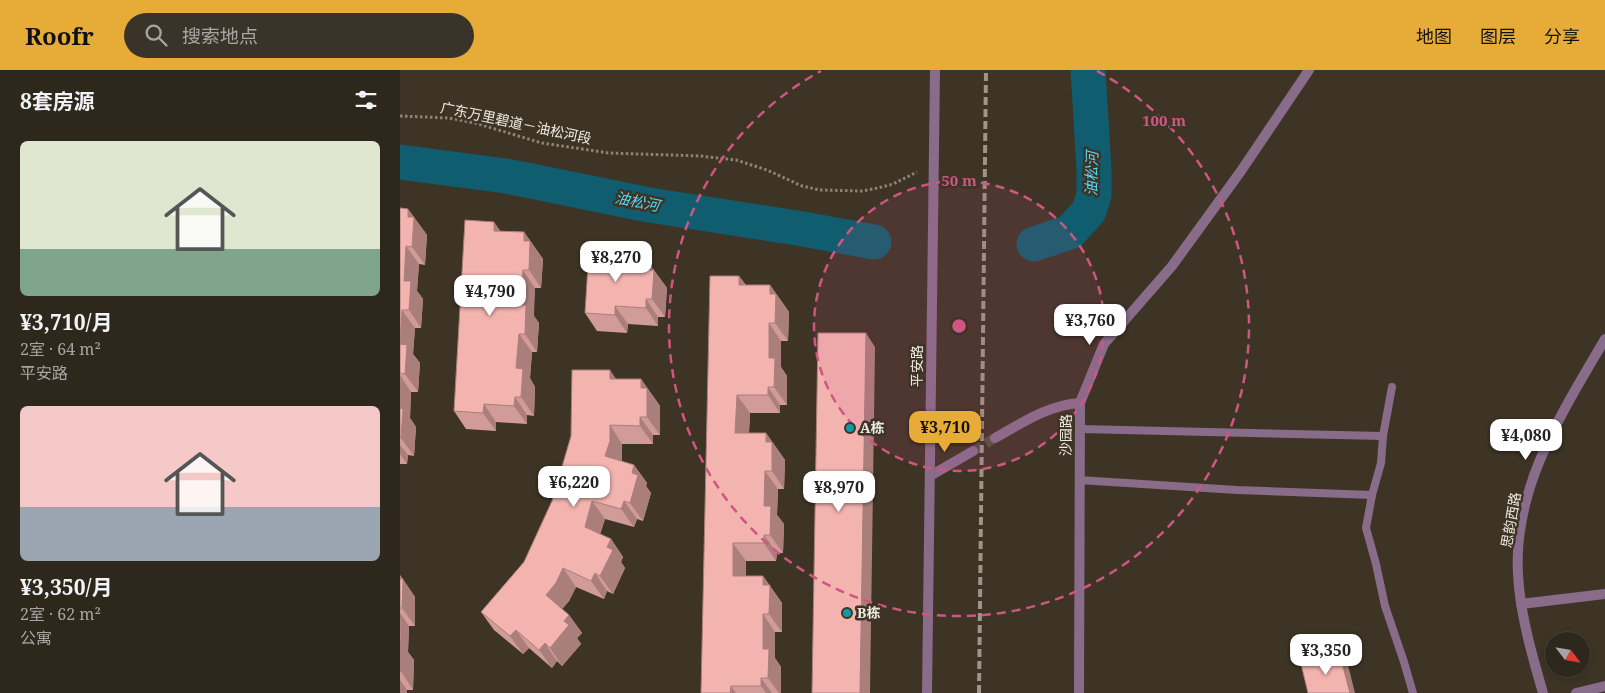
<!DOCTYPE html>
<html lang="zh">
<head>
<meta charset="utf-8">
<style>
	body { margin:0; font-family:"Noto Serif","Noto Sans SC",serif; background:#3a3329; color:#f1f3f6; height:100vh; display:flex; flex-direction:column; font-size:19px; white-space:nowrap }
	* { box-sizing:border-box; margin:0 }
	p { font-size:16px; color:#a7a5a3 }
	.icon { flex:none; width:28px; height:28px; fill:none; stroke:currentColor; stroke-width:2; stroke-linecap:round; stroke-linejoin:round }
	.map { position:relative; flex:1; overflow:hidden }
	.details { display:flex; flex-direction:column; background:#2e271c; width:400px }
	.details>* { flex:none }
	.needle { width:32px; rotate:121deg }
	.controls { position:absolute; left:1145px; top:562px; display:grid; gap:10px }
	.controls a { display:grid; place-items:center; width:45px; height:45px; border-radius:50%; background:#2e271c; box-shadow:0 2px 8px #0003,0 0 0 1px #49443b; font-size:25px }
	.price { position:absolute; translate:-50% -42px; padding:0 11px; border-radius:10px; background:#fff; color:#222; font-size:16px; line-height:32px; filter:drop-shadow(0 1px 2px #0008) }
	.price::after { content:''; position:absolute; left:50%; top:30px; width:15px; height:11px; margin-left:-8px; background:inherit; clip-path:polygon(0 0,100% 0,50% 100%) }
	.price.on { background:#e7ac37; color:#111 }
	ul { padding:0; list-style:none }
	li { display:grid; align-content:center; gap:10px; height:265px; padding:0 20px }
	li span { display:grid; place-items:center; height:155px; border-radius:8px; color:#555 }
	li>.icon { margin-inline-start:auto }
	span .icon { width:90px; height:90px; fill:#fffc; stroke-width:1 }
	li b { font-size:21px }
	h2 { display:flex; justify-content:space-between; align-items:center; height:60px; padding:0 20px; font-size:21px }
	header { display:flex; align-items:center; gap:30px; box-sizing:border-box; height:70px; padding:0 25px; background:#e7ac37; color:#111 }
	header strong { font-size:24px }
	nav { display:flex; gap:28px; margin-inline-start:auto; font-size:18px }
	.search { width:350px; height:45px; background:#3a3329; display:flex; align-items:center; gap:12px; box-sizing:border-box; padding:0 18px; border-radius:28px; color:#a7a5a3; font-size:19px }
	main { display:flex; flex:1; min-height:0 }
	.map>svg:first-child { display:block }
	.lines { fill:none; stroke-linecap:round; stroke-linejoin:round }
	.river { stroke:#0f5d6e; stroke-width:35 }
	.minor-tunnel { stroke:#584f41; stroke-width:10; stroke-dasharray:10 5; stroke-linecap:butt }
	.path { stroke:#8b8477; stroke-width:3; stroke-dasharray:2.5 2.5; stroke-linecap:butt }
	.service { stroke:#886c8a; stroke-width:8 }
	.minor { stroke:#886c8a; stroke-width:10 }
	.rail { stroke:#9d9589; stroke-width:4; stroke-dasharray:8 4; stroke-linecap:butt }
	.wall { fill:#d19b97 }
	.shaded-wall { fill:#aa7e7b }
	.building { fill:#f3b4b0; stroke:#aa7e7b }
	.ring { fill:none; stroke:#cf5682; stroke-width:2.5; stroke-dasharray:9 6 }
	.culture-dot { fill:#0f9aa8; stroke:#3d3425; stroke-width:2 }
	.labels { text-anchor:middle; stroke-width:5; stroke-linejoin:round; paint-order:stroke }
	.street-label { font-size:14px; fill:#eee8de; stroke:#3d3425 }
	.poi-label { font-size:14px; font-weight:bold; fill:#eee8de; stroke:#3d3425; text-anchor:start }
	.water-label { font-size:15px; font-style:italic; fill:#52d9fa; stroke:#3d3425 }
	.centre { fill:#cf5682; stroke:#3d3425; stroke-width:2.5 }
	.ring-label { font-size:15px; text-anchor:middle; font-weight:bold; fill:#cf5682; stroke:#3d3425; stroke-width:5; stroke-linejoin:round; paint-order:stroke }
</style>
</head>
<body>
<header>
<strong>Roofr</strong>
<div class="search"><svg class="icon" aria-label="search" viewBox="0 0 24 24"><circle cx="10" cy="10" r="6"/><path d="M15 15l6 6"/></svg>搜索地点</div>
<nav><a>地图</a><a>图层</a><a>分享</a></nav>
</header>
<main>
<section class="details">
<h2>8套房源<svg class="icon" aria-label="filters" viewBox="0 0 24 24"><path d="M4 7h16M4 17h16"/><circle cx="9" cy="7" r="2"/><circle cx="15" cy="17" r="2"/></svg></h2>
<ul>
<li><span style="background:linear-gradient(#dfe7d0 70%,#7fa58c 0)"><svg class="icon" aria-label="home" viewBox="0 0 24 24"><path d="M3 11l9-7 9 7M6 9v11h12V9"/></svg></span><div><b>¥3,710/月</b><p>2室 · 64 m²</p><p>平安路</p></div></li>
<li><span style="background:linear-gradient(#f6c9c9 65%,#9aa5b1 0)"><svg class="icon" aria-label="home" viewBox="0 0 24 24"><path d="M3 11l9-7 9 7M6 9v11h12V9"/></svg></span><div><b>¥3,350/月</b><p>2室 · 62 m²</p><p>公寓</p></div></li>
</ul>
</section>
<div class="map">
<svg width="1205" height="623" viewBox="0 0 1205 623">
	<rect width="100%" height="100%" fill="#3d3425"/>
	<g class="lines">
		<!-- river -->
		<g class="river">
			<path d="M0 92 106 106 249 135 397 158 474 172"/>
			<path d="M634 174 670 162 689 141 694 125V99L688 0"/>
		</g>
		<!-- minor-tunnel -->
		<path class="minor-tunnel" d="M573 381 595 368"/>
		<!-- path -->
		<path class="path" d="M0 46 49 48 75 53 142 73 209 83 300 86 336 90 367 100 402 116 420 120 462 121 478 118 493 114 517 102"/>
		<!-- service -->
		<g class="service">
			<path d="M992 317 983 366 981 393 972 425 966 458 976 494 985 536 1004 592 1013 623"/>
			<path d="M680 359 983 366"/>
			<path d="M679 410 837 420 972 425"/>
		</g>
		<!-- minor -->
		<g class="minor">
			<path d="M595 368C622 353 648 335 680 333"/>
			<path d="M530 406 573 381"/>
			<path d="M1121 534 1205 524"/>
			<path d="M527 623 535 0"/>
			<path d="M679 623 680 333 704 274 772 196 841 101 909 0"/>
			<path d="M1143 623C1132 585 1120 544 1118 504 1113 417 1163 341 1205 269"/>
			<path d="M1176 623 1205 616"/>
		</g>
		<!-- rail -->
		<path class="rail" d="M579 623 586 0"/>
	</g>
	<!-- wall -->
	<g class="wall">
		<path d="M0 138 8 139 27 165 25 195 19 194 17 221 23 229 21 258H15L13 284 20 293 18 322H11L10 348 16 357 14 386 8 385 7 394H0Z"/>
		<path d="M101 161 124 162 143 189 141 218H135L134 232V246L139 253 137 282H132L130 308 135 317 134 346 127 345V354L96 352V361L66 359 54 341Z"/>
		<path d="M218 181 225 190 248 192 267 218 265 247H258V256L228 254 227 263 197 261 185 243Z"/>
		<path d="M339 206 346 215H370L389 242 388 271H381V297L387 306V335H380V343H350L349 363H366L385 390 384 419H378L377 445 384 454 383 483H377L376 491H346V506H363L382 533V562H375V588L381 597V623H301Z"/>
		<path d="M216 309H241L260 336V365H253V374H222V391L234 395 247 413 246 416 251 423 243 451 237 449 234 457 205 449 200 464 211 469 223 487 221 492 225 498 213 524 207 521 204 529 176 517 169 531 162 539 169 545 182 563 177 568 181 574 162 596 157 591 152 598 129 578 123 584 94 560 81 542 124 492Z"/>
		<path d="M0 505 15 527V556H9L8 582 14 590 13 620H7V623H0Z"/>
	</g>
	<!-- shaded-wall -->
	<g class="shaded-wall">
		<path d="M8 139 27 165 25 195 12 177 8 147Z"/>
		<path d="M94 152 107 170 94 161Z"/>
		<path d="M124 162 143 189 141 218 129 200 124 171Z"/>
		<path d="M6 176 19 194 17 221 23 229 21 258 9 240 4 211Z"/>
		<path d="M218 181 231 199 218 190Z"/>
		<path d="M248 192 267 218 265 247 252 229 248 200Z"/>
		<path d="M123 200 135 218 134 246 139 253 137 282 125 264 121 235Z"/>
		<path d="M339 206 352 224 339 215Z"/>
		<path d="M370 215 389 242 388 271 375 253 370 224Z"/>
		<path d="M246 229 258 247V256L246 238Z"/>
		<path d="M215 236 228 254 227 263 215 245Z"/>
		<path d="M2 240 15 258 13 284 20 293 18 322 5 304 0 274Z"/>
		<path d="M369 253 381 271V297L387 306V335L374 317 369 288Z"/>
		<path d="M466 263 475 277 470 623H460Z"/>
		<path d="M119 264 132 282 130 308 135 317 134 346 121 327 116 298Z"/>
		<path d="M210 300 223 319 210 309Z"/>
		<path d="M0 305 11 322 10 348 16 357 14 386 1 368 0 343Z"/>
		<path d="M241 309 260 336V365L247 347 241 318Z"/>
		<path d="M368 317 380 335V343L368 325Z"/>
		<path d="M337 325 350 343 348 381 335 363Z"/>
		<path d="M115 327 127 345V354L114 336Z"/>
		<path d="M84 334 96 352V361L83 343Z"/>
		<path d="M240 347 253 365V374L240 356Z"/>
		<path d="M210 355 222 374V389L218 404 205 386Z"/>
		<path d="M366 363 385 390 384 419 372 401 366 372Z"/>
		<path d="M0 375 8 385 7 394 0 384Z"/>
		<path d="M234 395 247 413 246 416 251 423 243 451 230 433 232 403Z"/>
		<path d="M365 401 378 419 377 445 384 454 383 483 370 465 364 436Z"/>
		<path d="M192 431 205 449 197 475 185 457Z"/>
		<path d="M224 431 237 449 234 457 221 439Z"/>
		<path d="M364 465 377 483 376 491 364 473Z"/>
		<path d="M211 469 223 487 221 492 225 498 213 524 200 506 207 477Z"/>
		<path d="M333 473 346 491V524L333 506Z"/>
		<path d="M163 498 176 517 169 531 159 543 146 525Z"/>
		<path d="M195 503 207 521 204 529 191 511Z"/>
		<path d="M0 505 15 527V556L2 538Z"/>
		<path d="M363 506 382 533V562L369 544 363 515Z"/>
		<path d="M0 543 9 556 8 582 14 590 13 620 1 601Z"/>
		<path d="M363 544 375 562V588L381 597V623H379L368 608 363 579Z"/>
		<path d="M169 545 182 563 177 568 181 574 162 596 150 578 164 551Z"/>
		<path d="M116 560 129 578 123 584 110 566Z"/>
		<path d="M145 573 157 591 152 598 139 580Z"/>
		<path d="M940 585 948 595 955 623H950Z"/>
		<path d="M361 608 372 623H366L361 616Z"/>
		<path d="M0 610 7 620V623H0Z"/>
		<path d="M331 616 336 623H330Z"/>
	</g>
	<!-- building -->
	<g class="building">
		<path d="M0 138 8 139V147H14L12 177 6 176 4 211H11L9 240H2L0 274 7 275 5 304 0 303Z"/>
		<path d="M65 150 94 152V161L124 162V171H130L129 200H123L122 214 121 235H126L125 264H119L116 298 123 299 121 327H115L114 336 84 334 83 343 54 341Z"/>
		<path d="M189 179 218 181V190L248 192V200H254L252 229H246V238L215 236V245L185 243Z"/>
		<path d="M310 206H339V215H370V224H376L375 253H369V288H375L374 317H368V325H337L335 363H366V372H372V401H365L364 436H371L370 465H364V473H333V506H363V515H370L369 544H363V579H369L368 608H361V616H331L330 623H301Z"/>
		<path d="M418 263H466L460 623H412Z"/>
		<path d="M172 300H210V309H241V318H247V347H240V356L210 355V371L205 386 234 395 232 403 238 405 230 433 224 431 221 439 192 431 185 457 211 469 207 477 213 480 200 506 195 503 191 511 163 498 156 513 146 525 169 545 164 551 169 555 150 578 145 573 139 580 116 560 110 566 81 542 124 492 152 431 171 366Z"/>
		<path d="M0 338 3 339 1 368H0Z"/>
		<path d="M0 509H3L2 538H0Z"/>
		<rect x="0" y="572" width="1" height="29"/>
		<path d="M940 585 950 623H908L901 594Z"/>
	</g>
	<!-- distance rings -->
	<circle cx="559" cy="256" r="145" fill="#cf5682" fill-opacity=".12"/>
	<g class="ring">
		<circle cx="559" cy="256" r="145"/>
		<path d="M697 1A290 290 0 1 1 421 1"/>
	</g>
	<!-- markers -->
	<g class="culture-dot">
		<circle cx="450" cy="358" r="5"/>
		<circle cx="447" cy="543" r="5"/>
	</g>
	<g class="labels">
		<!-- street labels -->
		<g class="street-label">
			<text transform="translate(116 53) rotate(12)" y="5">广东万里碧道－油松河段</text>
			<text transform="translate(517 296) rotate(-90)" y="5">平安路</text>
			<text transform="translate(666 365) rotate(-90)" y="5">沙园路</text>
			<text transform="translate(1111 450) rotate(-80)" y="5">思韵西路</text>
		</g>
		<!-- poi labels -->
		<g class="poi-label">
			<text x="460" y="363">A栋</text>
			<text x="457" y="548">B栋</text>
		</g>
		<!-- water labels -->
		<g class="water-label">
			<text transform="translate(692 104) rotate(-89)" y="5">油松河</text>
			<text transform="translate(237 132) rotate(11)" y="5">油松河</text>
		</g>
	</g>
	<circle cx="559" cy="256" r="8" class="centre"/>
	<g class="ring-label">
		<text x="764" y="56">100 m</text>
		<text x="559" y="116">50 m</text>
	</g>
</svg>
<div class="controls">
<a><svg class="needle" viewBox="-14 -14 28 28"><path d="M0-13l5 13h-10z" fill="#e53935"/><path d="M0 13l5-13h-10z" fill="#a7a5a3"/></svg></a>
</div>
<b class="price" style="left:216px;top:213px">¥8,270</b>
<b class="price" style="left:90px;top:247px">¥4,790</b>
<b class="price" style="left:690px;top:276px">¥3,760</b>
<b class="price on" style="left:545px;top:383px">¥3,710</b>
<b class="price" style="left:1126px;top:391px">¥4,080</b>
<b class="price" style="left:174px;top:438px">¥6,220</b>
<b class="price" style="left:439px;top:443px">¥8,970</b>
<b class="price" style="left:926px;top:606px">¥3,350</b>
</div>
</main>
</body>
</html>
